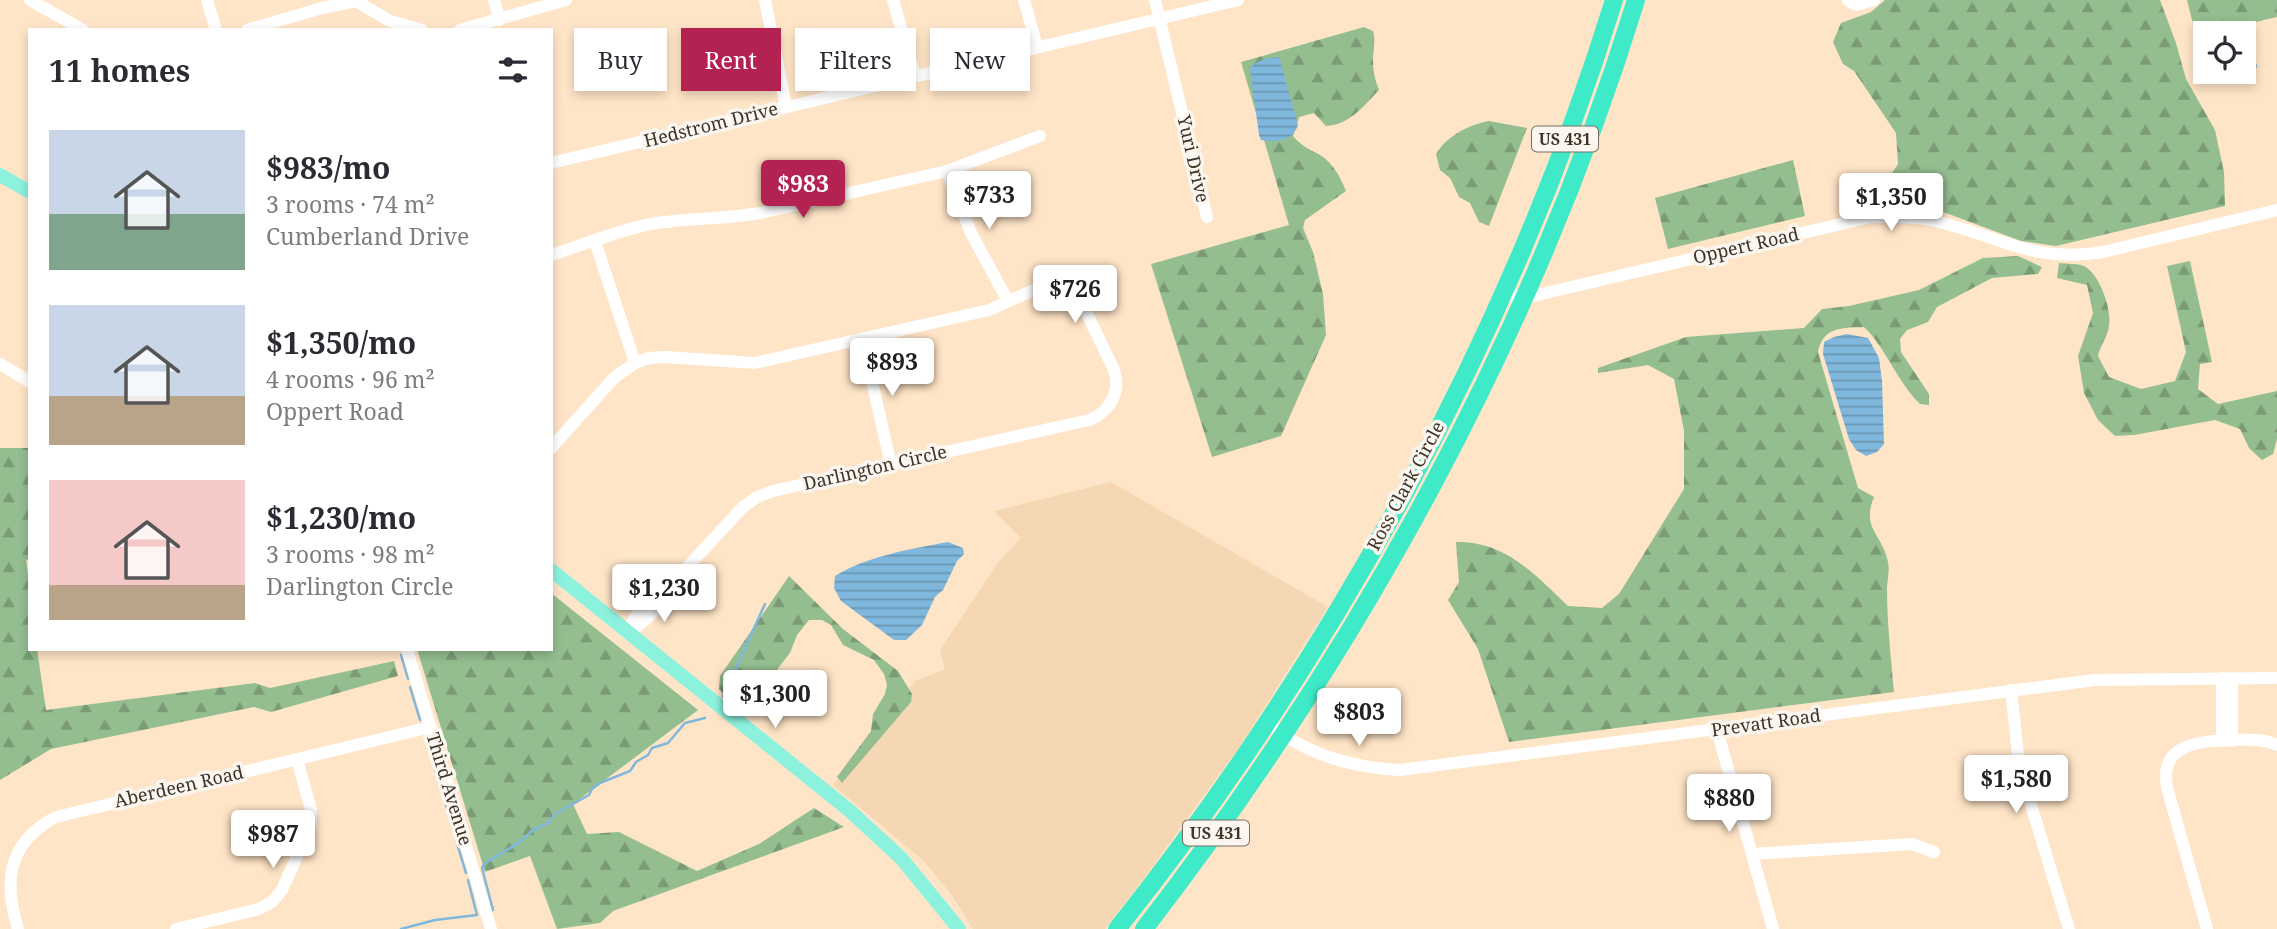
<!DOCTYPE html>
<html lang="en">
<head>
<meta charset="utf-8">
<style>
	body { margin:0; font-family:"Noto Serif",serif; background:#f2f2f3; color:#2b2b33; height:100vh; display:flex; flex-direction:column; font-size:26px; white-space:nowrap }
	* { box-sizing:border-box; margin:0 }
	p { font-size:23px; color:#7c7c81 }
	.icon { flex:none; width:38px; height:38px; fill:none; stroke:currentColor; stroke-width:2; stroke-linecap:round; stroke-linejoin:round }
	.map { position:relative; flex:1; overflow:hidden }
	.side { position:absolute; left:28px; top:28px; width:525px; height:623px; display:flex; flex-direction:column; background:#fff; border-radius:0px; box-shadow:0 4px 10px #0003 }
	.side>* { flex:none }
	.guide { position:absolute; left:574px; top:28px; width:665px; height:63px; display:flex; gap:14px }
	.fabs { position:absolute; left:2193px; top:21px; display:grid; gap:14px }
	.fabs a { display:grid; place-items:center; width:63px; height:63px; border-radius:0px; background:#fff; box-shadow:0 4px 10px #0003; font-size:35px }
	.price { position:absolute; translate:-50% -60px; padding:0 16px; border-radius:7px; background:#fff; color:#222; font-size:23px; line-height:46px; filter:drop-shadow(0 2px 4px #0008) }
	.price::after { content:''; position:absolute; left:50%; top:42px; width:21px; height:16px; margin-left:-10px; background:inherit; clip-path:polygon(0 0,100% 0,50% 100%) }
	.price.selected { background:#b32251; color:#fff }
	ul { padding:0; list-style:none }
	li { display:flex; align-items:center; gap:21px; height:175px; padding:0 21px }
	li span { display:grid; place-items:center; flex:none; width:196px; height:140px; border-radius:0px; color:#555 }
	li>.icon { margin-inline-start:auto }
	span .icon { width:84px; height:84px; fill:#fffc; stroke-width:1 }
	li b { font-size:30px }
	h2 { display:flex; justify-content:space-between; align-items:center; height:84px; padding:0 21px; font-size:30px }
	.chip { padding:0 24px; border-radius:0px; background:#fff; box-shadow:0 4px 10px #0003; font-size:24px; line-height:63px }
	.chip.selected { background:#b32251; color:#fff }
	.map>svg:first-child { display:block }
	.built { fill:#f6d7b3 }
	.forest { fill:url(#forest-firs) }
	.water { fill:url(#water-rules) }
	.lines { fill:none; stroke-linecap:round; stroke-linejoin:round }
	.stream { stroke:#80b7dc; stroke-width:2.5 }
	.minor { stroke:#fff; stroke-width:12 }
	.major { stroke:#8cf2de; stroke-width:14 }
	.highway { stroke:#3feac8; stroke-width:18 }
	.labels { text-anchor:middle; stroke-width:7; stroke-linejoin:round; paint-order:stroke }
	.shield { fill:#fbf6f0; stroke:#776f65; stroke-width:2 }
	.shield-label { font-size:16px; font-weight:bold; fill:#3e3529 }
	.street-label { font-size:18px; fill:#3e3529; stroke:#fbf6f0 }
</style>
</head>
<body>
<div class="map">
<svg width="2277" height="929" viewBox="0 0 2277 929">
	<defs>
		<pattern id="forest-firs" width="22" height="20" patternUnits="userSpaceOnUse" patternTransform="scale(1.75)"><rect width="22" height="20" fill="#94be90"/><path d="M5 1l3.5 6h-7zM16 11l3.5 6h-7z" fill="#7a9b76"/></pattern>
		<pattern id="water-rules" width="6" height="5" patternUnits="userSpaceOnUse" patternTransform="scale(1.75)"><rect width="6" height="5" fill="#80b7dc"/><path d="M0 2.5h6" fill="none" stroke="#6a96b2"/></pattern>
	</defs>
	<rect width="100%" height="100%" fill="#ffe5c7"/>
	<!-- built -->
	<path class="built" d="M1111 482 1328 607 1240 746 1147 874 1105 929H973L951 894 925 862 833 785 915 681 945 669 940 650 999 561 1021 538 994 511Z"/>
	<!-- forest -->
	<g class="forest">
		<path d="M1885 0H2160L2176 43 2186 79 2215 130 2224 172 2225 206 2056 246 2021 241 1946 213 1890 202 1883 192 1890 176 1898 164 1896 133 1854 71 1843 64 1833 42 1841 23 1871 12Z"/>
		<path d="M2187 0H2277V17L2196 36Z"/>
		<path d="M1364 27 1373 31C1376 42 1373 50 1373 60 1373 71 1375 80 1379 90 1364 106 1349 125 1326 126L1314 113 1299 117 1293 136C1301 146 1309 149 1320 155 1334 164 1340 177 1346 191L1305 220 1303 228 1313 252 1323 294 1326 335 1281 436 1212 457 1151 264 1289 225 1241 62Z"/>
		<path d="M1489 121 1527 128 1489 226 1479 222 1470 203 1459 197 1450 178 1440 170 1436 154C1447 136 1468 125 1489 121Z"/>
		<path d="M1793 160 1805 216 1668 249 1655 198Z"/>
		<path d="M2018 256 2042 267 2038 274 1992 278 1937 307 1928 322 1907 330 1900 339 1901 352 1929 394V405L1920 404C1896 380 1886 348 1864 327 1841 328 1823 327 1818 352L1858 488 1874 497C1861 529 1882 533 1888 562 1890 571 1887 580 1887 589 1887 623 1891 658 1894 692L1509 742 1478 649 1448 600 1459 582 1456 542C1506 541 1535 575 1568 606L1602 608 1619 594 1684 489V431L1674 379 1648 365 1598 373V368L1686 337 1804 328 1822 309 1849 306 1919 290 1983 258Z"/>
		<path d="M2190 261 2212 362 2200 364 2198 389 2218 404 2277 391V439L2273 454 2262 460 2249 448 2240 429 2215 420 2134 435 2115 436 2098 420 2084 393 2078 356 2093 313 2087 285 2057 278 2059 263C2067 264 2079 263 2086 267 2101 277 2114 314 2108 331 2105 340 2100 347 2098 356L2109 377 2141 389 2175 381 2186 352 2167 266Z"/>
		<path d="M0 448H30V559L26 560 30 590V649H37L46 710 255 683 270 688 394 661 398 676 271 712 254 707 51 749 0 780Z"/>
		<path d="M789 576 843 629 898 671 912 694 911 702 842 783 837 777 871 731 873 714 885 694 887 685 884 674 874 660 843 645 831 625 822 620H809L797 635 790 653 765 685 756 691 746 703H732L719 689 720 676Z"/>
		<path d="M551 593 698 710 573 804 587 834 619 832 697 871 759 844 814 808 844 827 613 911 600 923 557 929 530 856 485 872 417 649H551Z"/>
	</g>
	<!-- water -->
	<g class="water">
		<path d="M2244 38 2248 40 2257 66 2256 70 2250 73 2209 77 2203 72 2199 54 2205 51V72H2244Z"/>
		<path d="M1279 57 1298 125C1293 141 1276 143 1261 140L1259 135 1250 69C1257 60 1267 58 1279 57Z"/>
		<path d="M1847 334 1868 338 1879 358 1882 381 1884 444 1877 452 1866 456 1856 450 1849 439 1823 354 1824 342 1834 337Z"/>
		<path d="M948 542 963 548 964 554 957 561 943 590 935 597 922 625 906 640H894L841 601 834 588 835 576C867 556 911 549 948 542Z"/>
	</g>
	<g class="lines">
		<!-- stream -->
		<g class="stream">
			<path d="M401 655 408 679"/>
			<path d="M410 687 420 720"/>
			<path d="M723 696 765 604"/>
			<path d="M427 741 436 773"/>
			<path d="M439 783 442 793"/>
			<path d="M445 802 454 833"/>
			<path d="M456 840 466 873"/>
			<path d="M493 910 482 868 485 863 520 842 533 830 548 823 555 814 589 795 592 789 600 783 630 771 636 762 648 755 652 748 668 743 685 723 705 718"/>
			<path d="M401 929 435 920 477 915 468 880"/>
		</g>
		<!-- minor -->
		<g class="minor">
			<path d="M30 0 83 30"/>
			<path d="M207 0 216 30"/>
			<path d="M494 0 500 20"/>
			<path d="M765 0 786 107"/>
			<path d="M893 0 915 76"/>
			<path d="M1024 0 1037 47"/>
			<path d="M1155 0 1207 217"/>
			<path d="M1848 0 1857 5 1874 0"/>
			<path d="M247 30 322 8 356 1 390 21 422 30"/>
			<path d="M460 30 566 0"/>
			<path d="M551 163 1238 0"/>
			<path d="M947 171 971 233 1008 301"/>
			<path d="M595 241 635 363"/>
			<path d="M551 255C586 244 621 229 656 223 691 218 726 219 760 213L947 171 1040 136"/>
			<path d="M1502 294 1524 297 1537 295 1871 217C1891 217 1911 216 1930 220 1998 234 2028 264 2103 252L2277 210"/>
			<path d="M862 338 891 465"/>
			<path d="M0 364 30 382"/>
			<path d="M551 448 615 377 635 363 649 358 665 357 755 363 989 310 1045 285 1063 286 1079 297 1114 370C1121 392 1110 412 1089 420L773 491 757 497 743 507 667 589C661 608 645 622 628 633"/>
			<path d="M628 633C634 614 648 597 667 589"/>
			<path d="M407 649 491 929"/>
			<path d="M2011 690 2019 764 2024 782 2069 929"/>
			<path d="M1277 730C1311 756 1357 768 1400 770L2095 680 2277 678"/>
			<path d="M1717 730 1773 929"/>
			<path d="M2222 741V678"/>
			<path d="M2232 741V678"/>
			<path d="M1752 854 1912 844 1934 852"/>
			<path d="M18 929C3 881 8 842 56 817L431 727"/>
			<path d="M176 929 259 909 272 902 282 890 311 825V810L297 759"/>
			<path d="M2207 929 2168 791C2156 743 2200 741 2233 740 2248 740 2263 738 2277 745"/>
		</g>
		<!-- major -->
		<g class="major">
			<path d="M0 175 30 192"/>
			<path d="M551 570 850 811 901 858 959 929"/>
		</g>
		<!-- highway -->
		<g class="highway">
			<path d="M1117 929C1332 659 1512 331 1614 0"/>
			<path d="M1144 929C1359 651 1533 336 1636 0"/>
		</g>
	</g>
	<g class="labels">
		<!-- shield labels -->
		<g class="shield">
			<rect x="1532" y="126.5" width="66" height="25" rx="5"/>
			<rect x="1183" y="820.5" width="66" height="25" rx="5"/>
		</g>
		<g class="shield-label">
			<text x="1565" y="145">US 431</text>
			<text x="1216" y="839">US 431</text>
		</g>
		<!-- street labels -->
		<g class="street-label">
			<text transform="translate(711 125) rotate(-14)" y="6">Hedstrom Drive</text>
			<text transform="translate(1193 159) rotate(77)" y="6">Yuri Drive</text>
			<text transform="translate(1746 246) rotate(-13)" y="6">Oppert Road</text>
			<text transform="translate(875 468) rotate(-13)" y="6">Darlington Circle</text>
			<text transform="translate(1406 486) rotate(-62)" y="6">Ross Clark Circle</text>
			<text transform="translate(1766 723) rotate(-8)" y="6">Prevatt Road</text>
			<text transform="translate(179 787) rotate(-13)" y="6">Aberdeen Road</text>
			<text transform="translate(449 789) rotate(73)" y="6">Third Avenue</text>
		</g>
	</g>
</svg>
<div class="fabs">
<a><svg class="icon" aria-label="locate" viewBox="0 0 24 24"><circle cx="12" cy="12" r="6"/><path d="M12 2v4M12 18v4M2 12h4M18 12h4"/></svg></a>
</div>
<b class="price selected" style="left:803px;top:220px">$983</b>
<b class="price" style="left:989px;top:231px">$733</b>
<b class="price" style="left:1891px;top:233px">$1,350</b>
<b class="price" style="left:1075px;top:325px">$726</b>
<b class="price" style="left:892px;top:398px">$893</b>
<b class="price" style="left:664px;top:624px">$1,230</b>
<b class="price" style="left:775px;top:730px">$1,300</b>
<b class="price" style="left:1359px;top:748px">$803</b>
<b class="price" style="left:2016px;top:815px">$1,580</b>
<b class="price" style="left:1729px;top:834px">$880</b>
<b class="price" style="left:273px;top:870px">$987</b>
<div class="guide">
<a class="chip">Buy</a>
<a class="chip selected">Rent</a>
<a class="chip">Filters</a>
<a class="chip">New</a>
</div>
<section class="side">
<h2>11 homes<svg class="icon" aria-label="filters" viewBox="0 0 24 24"><path d="M4 7h16M4 17h16"/><circle cx="9" cy="7" r="2"/><circle cx="15" cy="17" r="2"/></svg></h2>
<ul>
<li><span style="background:linear-gradient(#c9d6e8 60%,#7fa58c 0)"><svg class="icon" aria-label="home" viewBox="0 0 24 24"><path d="M3 11l9-7 9 7M6 9v11h12V9"/></svg></span><div><b>$983/mo</b><p>3 rooms · 74 m²</p><p>Cumberland Drive</p></div></li>
<li><span style="background:linear-gradient(#c9d6e8 65%,#b9a48a 0)"><svg class="icon" aria-label="home" viewBox="0 0 24 24"><path d="M3 11l9-7 9 7M6 9v11h12V9"/></svg></span><div><b>$1,350/mo</b><p>4 rooms · 96 m²</p><p>Oppert Road</p></div></li>
<li><span style="background:linear-gradient(#f6c9c9 75%,#b9a48a 0)"><svg class="icon" aria-label="home" viewBox="0 0 24 24"><path d="M3 11l9-7 9 7M6 9v11h12V9"/></svg></span><div><b>$1,230/mo</b><p>3 rooms · 98 m²</p><p>Darlington Circle</p></div></li>
</ul>
</section>
</div>
</body>
</html>
